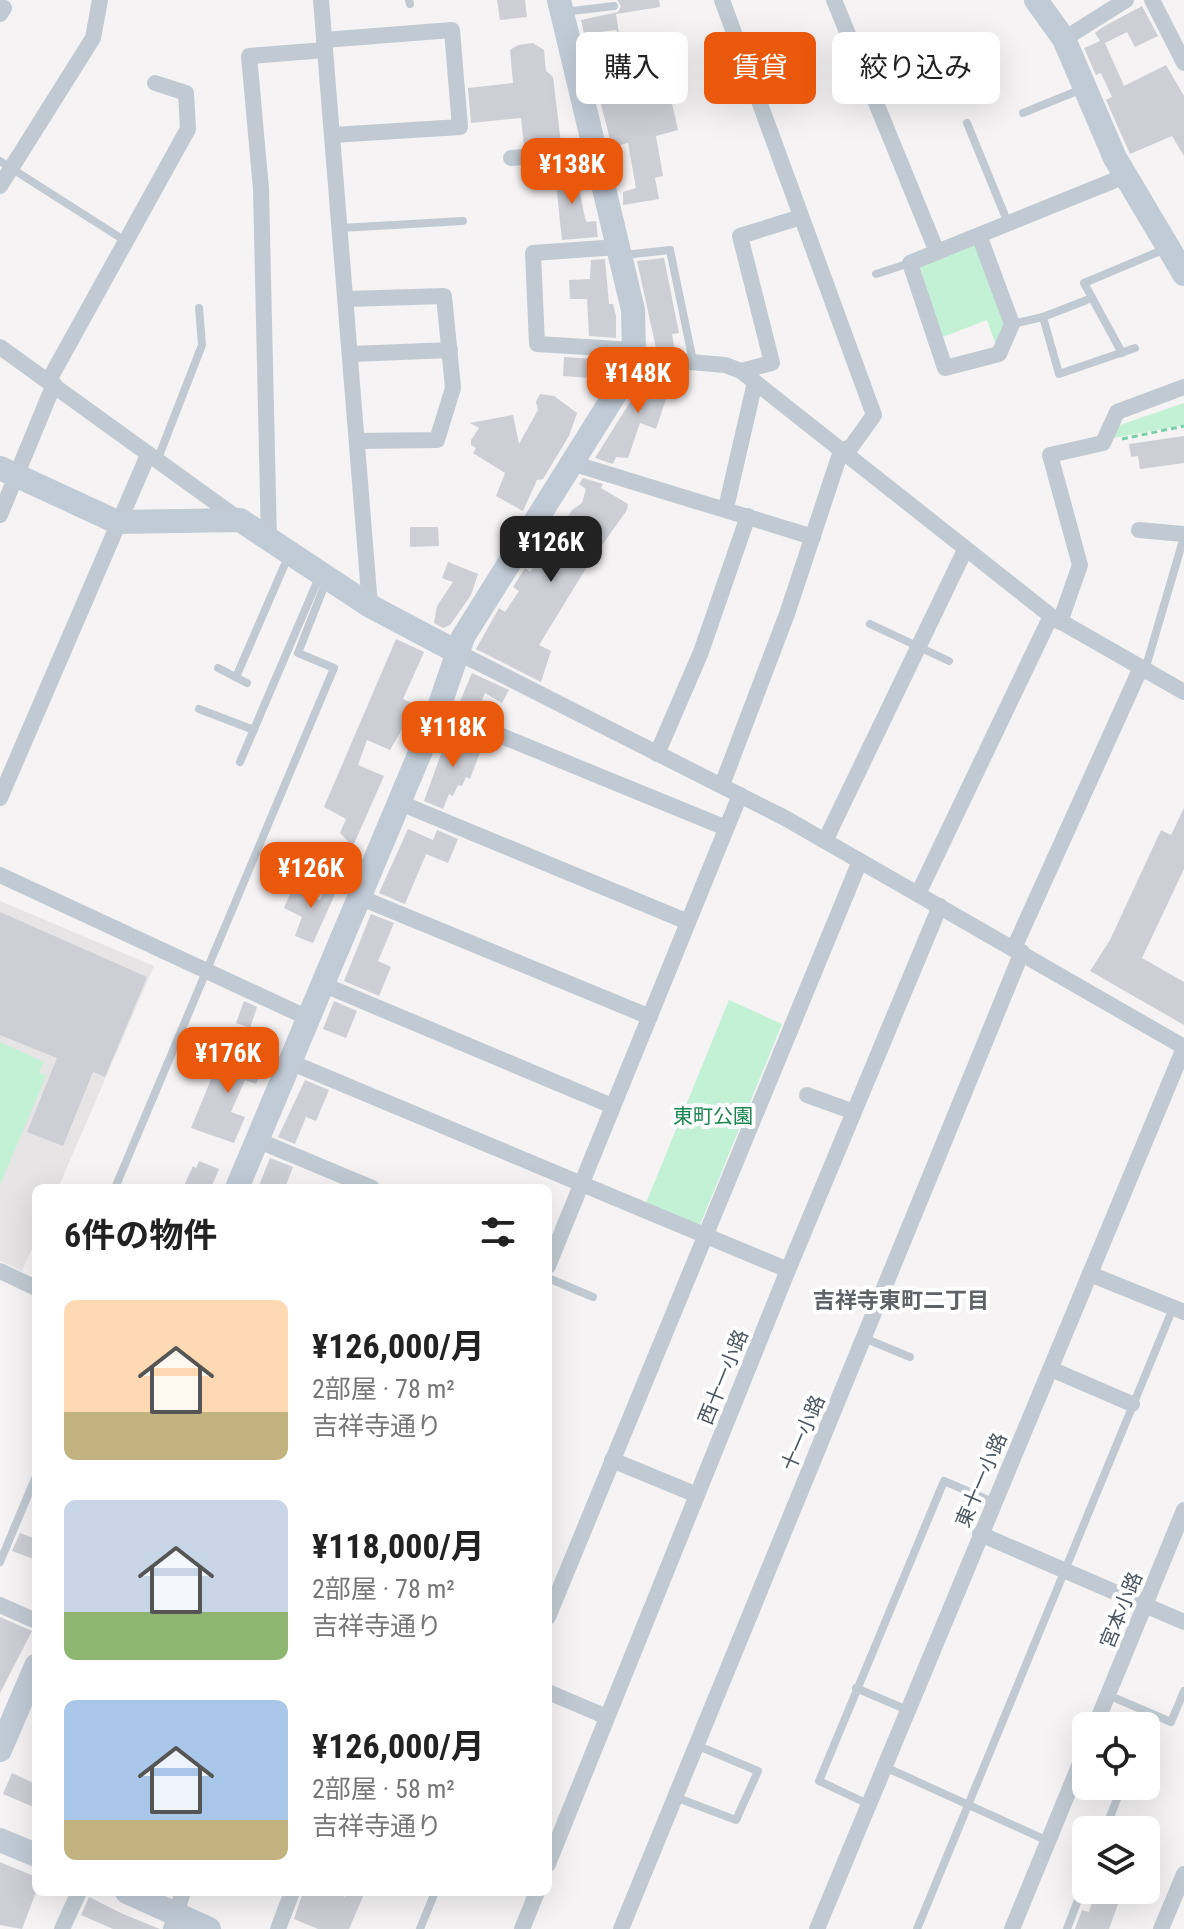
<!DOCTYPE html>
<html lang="ja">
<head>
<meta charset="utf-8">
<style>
	body { margin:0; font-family:"Roboto Condensed","Noto Sans JP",sans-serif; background:#f2f2f2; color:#222; height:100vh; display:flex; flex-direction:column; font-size:30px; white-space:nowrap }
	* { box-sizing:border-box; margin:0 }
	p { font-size:26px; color:#767676 }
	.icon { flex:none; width:44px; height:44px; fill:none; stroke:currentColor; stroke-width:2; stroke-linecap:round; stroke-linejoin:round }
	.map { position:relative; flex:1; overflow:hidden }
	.details { position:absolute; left:32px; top:1184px; width:520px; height:712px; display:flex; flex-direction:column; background:#fff; border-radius:12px; box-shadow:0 8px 32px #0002 }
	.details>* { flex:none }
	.hud { position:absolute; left:576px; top:32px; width:488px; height:72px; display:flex; gap:16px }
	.tools { position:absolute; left:1072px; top:1712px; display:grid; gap:16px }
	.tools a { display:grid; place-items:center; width:88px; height:88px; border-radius:12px; background:#fff; box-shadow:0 8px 32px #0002; font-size:40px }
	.price { position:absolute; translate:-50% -68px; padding:0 18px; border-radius:16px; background:#ea580c; color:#fff; font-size:26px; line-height:52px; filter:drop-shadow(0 2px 4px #0008) }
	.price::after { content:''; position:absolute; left:50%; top:48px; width:24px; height:18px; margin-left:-12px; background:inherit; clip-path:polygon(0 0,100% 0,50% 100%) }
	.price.selected { background:#222; color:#fff }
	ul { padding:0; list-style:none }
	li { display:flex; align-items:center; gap:24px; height:200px; padding:0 32px }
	li span { display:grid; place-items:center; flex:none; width:224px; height:160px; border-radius:12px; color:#555 }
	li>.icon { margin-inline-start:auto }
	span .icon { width:96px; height:96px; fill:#fffc; stroke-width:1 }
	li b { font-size:34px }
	h2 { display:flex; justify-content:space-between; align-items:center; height:96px; padding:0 32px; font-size:34px }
	.chip { padding:0 28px; border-radius:12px; background:#fff; box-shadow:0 8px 32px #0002; font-size:28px; line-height:72px }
	.chip.selected { background:#ea580c; color:#fff }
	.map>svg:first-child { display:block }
	.education { fill:#e6e4e5 }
	.green { fill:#c3f1d5 }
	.building { fill:#cdcfd5 }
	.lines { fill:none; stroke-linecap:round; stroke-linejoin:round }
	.path { stroke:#7ad0a6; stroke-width:3; stroke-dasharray:6 4; stroke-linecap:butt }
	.lane { stroke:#c1cad2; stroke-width:8 }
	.street { stroke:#c1cad2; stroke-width:16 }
	.secondary { stroke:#c1cbd6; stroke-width:24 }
	.labels { text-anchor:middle; stroke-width:8; stroke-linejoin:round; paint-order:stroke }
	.park-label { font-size:20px; fill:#17864f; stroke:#fff }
	.street-label { font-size:20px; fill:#4a5661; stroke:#fff }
	.neighbourhood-label { font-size:22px; font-weight:bold; fill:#5f6368; stroke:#fff }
</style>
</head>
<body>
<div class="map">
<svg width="1184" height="1929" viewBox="0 0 1184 1929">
	<rect width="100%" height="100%" fill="#f5f3f3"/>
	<!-- education -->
	<path class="education" d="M0 901 154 966 58 1188H36V1240L22 1271 0 1261Z"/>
	<!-- green -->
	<g class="green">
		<path d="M975 243 1007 323 997 348 987 320 940 338 919 262Z"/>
		<path d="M1184 403V425L1108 439 1117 426Z"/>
		<path d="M729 1000 782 1024 697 1232 644 1208Z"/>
		<path d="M0 1042 44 1062 39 1072 46 1076 0 1185Z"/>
	</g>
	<!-- building -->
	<g class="building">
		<path d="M497 0H525L527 17 500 20Z"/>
		<path d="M617 0H659L660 7 616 14 619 33 615 30 584 34 581 20 618 12 621 6Z"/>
		<path d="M1142 6 1158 36 1135 47 1127 32 1105 43 1124 86 1166 65 1184 96V156L1172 136 1130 154 1106 100 1112 97 1101 73 1096 75 1084 48 1100 41 1095 33 1103 27Z"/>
		<path d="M533 43 544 50 546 71 553 77 561 143 524 146 521 118 471 123 468 88 513 83 510 50 518 45Z"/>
		<path d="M618 52 628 83 639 80 637 93 644 94 645 102 665 97 671 99 678 130 656 136 663 176 655 178 659 199 623 205V192L636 188 628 143 612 147 589 58Z"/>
		<path d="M574 164 585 218 587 222 596 221 598 237 562 240 554 165Z"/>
		<path d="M664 258 679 333 672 334 675 350 656 348 637 261Z"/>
		<path d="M605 259 609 304H613L616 316V338L589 336 587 299H570L569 280 590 279 591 260Z"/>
		<path d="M564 357 611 360V364L605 379 563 376Z"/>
		<path d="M650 370 675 372 656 429 640 423 628 458 616 457 613 464 595 458Z"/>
		<path d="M540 394 554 396 577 413 569 436 543 479 537 480 523 511 496 496 505 473 473 453 476 448 471 445V440L479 428 470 423 513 415 519 444 538 410 536 402Z"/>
		<path d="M1184 436V463L1140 469 1138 456 1131 457 1129 444Z"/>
		<path d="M583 478 603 484 601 488 628 504 627 510 588 565 539 645 551 651 541 682 476 649 499 608 505 612 519 591 513 587 525 568 530 572 545 549 564 560 557 535 572 510 582 503 586 489 579 484Z"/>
		<path d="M410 527H438L439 546 410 547Z"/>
		<path d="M448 562 478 574 471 595 450 625 443 628 434 623 437 606 453 582 442 578Z"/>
		<path d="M396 639 424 652 403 699 416 705 390 750 367 740 358 765 384 776 353 846 340 833 346 819 324 807Z"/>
		<path d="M472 673 509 690 502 703 485 693 476 714 458 706Z"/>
		<path d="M464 732 479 738 475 747 481 750 470 779 466 777 462 786 458 785 453 796 449 794 443 809 424 801 445 743 450 737 460 740Z"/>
		<path d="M1184 808V869L1142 958 1184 982V1025L1090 971 1110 940 1161 830 1171 835Z"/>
		<path d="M408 829 433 840 437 830 458 839 448 863 426 854 405 904 379 893Z"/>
		<path d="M330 878 340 883 313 943 295 936 302 917 284 908 292 889 320 900Z"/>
		<path d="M0 912 147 977 105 1077 93 1072 63 1146 27 1132 57 1058 0 1035Z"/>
		<path d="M371 914 394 923 378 961 391 967 379 996 344 981Z"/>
		<path d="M244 1001 257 1007 250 1028 236 1023Z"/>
		<path d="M334 1001 357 1011 346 1038 323 1029Z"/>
		<path d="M257 1041 271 1045 256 1084 245 1080 231 1112 245 1117 234 1143 191 1128 221 1055 248 1066Z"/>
		<path d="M305 1080 329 1090 316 1121 306 1117 295 1144 278 1137Z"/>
		<path d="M270 1158 293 1167 285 1188H258Z"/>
		<path d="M199 1161 219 1169 211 1188H183L193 1166 196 1168Z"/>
		<path d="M20 1533 36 1539V1560L12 1551Z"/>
		<path d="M0 1617 32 1631 0 1693Z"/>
		<path d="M12 1773 36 1784V1808L3 1794Z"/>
		<path d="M0 1862 36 1877V1892L22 1929 0 1925Z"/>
		<path d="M303 1892H334L345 1897 347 1892H365L349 1929H318L294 1919Z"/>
		<path d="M1094 1896 1118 1904 1109 1929H1075L1082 1910 1089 1912Z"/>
		<path d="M89 1897 123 1914 160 1929H113L81 1915Z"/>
	</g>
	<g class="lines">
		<!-- path -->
		<path class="path" d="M1122 439 1184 426"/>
		<!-- lane -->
		<g class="lane">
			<path d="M409 0 410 4"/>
			<path d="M563 12 614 6"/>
			<path d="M576 50 636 39 640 42 652 93"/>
			<path d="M1023 113 1082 89"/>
			<path d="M967 123 1008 223"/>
			<path d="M0 161 127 242"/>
			<path d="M341 228 463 221"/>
			<path d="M624 255 670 250 693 361"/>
			<path d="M876 274 910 263"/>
			<path d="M1043 317 1059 374 1135 348"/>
			<path d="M1012 324 1043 317 1092 298"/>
			<path d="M1122 353 1084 283 1165 249"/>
			<path d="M157 461 202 345 199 308"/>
			<path d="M870 624 949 661"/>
			<path d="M218 668 247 683"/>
			<path d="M1145 670 1184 537"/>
			<path d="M236 677 288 557"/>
			<path d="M199 709 254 730"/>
			<path d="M240 762 320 575"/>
			<path d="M115 1188 334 668 298 653 327 579"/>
			<path d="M548 1278 593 1297"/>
			<path d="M864 1338 910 1357"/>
			<path d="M0 1562 36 1476"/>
			<path d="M856 1688 905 1709"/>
			<path d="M1108 1695 1171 1722 1184 1691"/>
			<path d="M885 1767 1048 1841"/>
			<path d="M675 1797 736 1820 758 1771 696 1745"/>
			<path d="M868 1804 819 1781 944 1481 993 1502"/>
			<path d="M1105 1830 1122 1786"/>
			<path d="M420 1929 435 1892"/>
			<path d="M917 1929 1173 1308"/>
			<path d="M1067 1929 1086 1879"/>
		</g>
		<!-- street -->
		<g class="street">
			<path d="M321 0 370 606"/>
			<path d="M834 0 937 252"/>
			<path d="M1152 0 1184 63"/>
			<path d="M0 6 4 8 0 14"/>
			<path d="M1064 39 1126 0"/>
			<path d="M324 40 452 30 460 127 333 135"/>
			<path d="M511 158 594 151"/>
			<path d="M0 186 93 38 100 0"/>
			<path d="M979 235 1012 324 999 354 945 368 910 263 1125 176"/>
			<path d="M618 247 533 253 537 344 634 350"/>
			<path d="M347 299 444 296 453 388 437 440 359 441"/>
			<path d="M0 347 240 520"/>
			<path d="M352 354 450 350"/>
			<path d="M632 357 725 365 741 371 1051 616 1184 692"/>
			<path d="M741 371 772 363 740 236 801 217"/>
			<path d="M49 380 188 129 186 93 155 83"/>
			<path d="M575 464 813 537"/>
			<path d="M726 508 755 382"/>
			<path d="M0 515 54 384"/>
			<path d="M1139 530 1184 534"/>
			<path d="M269 541 261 189 249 56 325 50"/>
			<path d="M1060 622 1080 565 1050 455 1103 443 1117 412 1184 387"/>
			<path d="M457 652 785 818 1184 1047"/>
			<path d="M438 710 726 828"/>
			<path d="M657 754 701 652 748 516"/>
			<path d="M722 785 787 614 841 451 851 447 874 415 722 0"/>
			<path d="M0 798 148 455"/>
			<path d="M398 802 688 922"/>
			<path d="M825 841 965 550"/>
			<path d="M0 875 308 1018"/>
			<path d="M918 894 1051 616"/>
			<path d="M359 897 650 1017"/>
			<path d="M1014 948 1138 674 1144 671"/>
			<path d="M322 984 612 1106"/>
			<path d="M290 1062 788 1270"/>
			<path d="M807 1095 854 1112"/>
			<path d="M257 1140 372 1188"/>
			<path d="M548 1266 740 795"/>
			<path d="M0 1271 36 1288"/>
			<path d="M1090 1274 1184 1312"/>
			<path d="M1051 1369 1132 1404"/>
			<path d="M612 1460 697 1495"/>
			<path d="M980 1534 1184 1622"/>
			<path d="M0 1605 36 1621"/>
			<path d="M548 1617 860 861"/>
			<path d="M548 1692 607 1717"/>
			<path d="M1095 1726 1184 1510"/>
			<path d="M548 1864 788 1270 940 906"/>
			<path d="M62 1929 79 1892"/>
			<path d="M171 1929 183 1892"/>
			<path d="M278 1929 292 1892"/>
			<path d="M522 1929 537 1892"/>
			<path d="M621 1929 1022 952"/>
			<path d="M817 1929 1184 1048"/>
			<path d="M1012 1929 1086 1749"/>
			<path d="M1161 1929 1184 1874"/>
		</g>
		<!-- secondary -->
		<g class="secondary">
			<path d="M1036 0 1064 39 1115 158 1184 274"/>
			<path d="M0 468 117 522 240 520 370 606 457 652"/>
			<path d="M237 1188 438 710 463 637 617 391 634 350 633 310 559 0"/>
			<path d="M0 1750 36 1666"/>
			<path d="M0 1840 36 1855"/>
			<path d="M127 1892 209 1929"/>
		</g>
	</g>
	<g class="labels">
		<!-- park labels -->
		<g class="park-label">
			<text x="713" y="1123">東町公園</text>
		</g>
		<!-- street labels -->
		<g class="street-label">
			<text transform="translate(723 1377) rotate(-68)" y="7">西十一小路</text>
			<text transform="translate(803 1433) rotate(-67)" y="7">十一小路</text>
			<text transform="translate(981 1480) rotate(-67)" y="7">東十一小路</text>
			<text transform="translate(1121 1610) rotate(-68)" y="7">宮本小路</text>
		</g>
		<!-- neighbourhood labels -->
		<g class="neighbourhood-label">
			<text x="901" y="1308">吉祥寺東町二丁目</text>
		</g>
	</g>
</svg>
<div class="tools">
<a><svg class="icon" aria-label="locate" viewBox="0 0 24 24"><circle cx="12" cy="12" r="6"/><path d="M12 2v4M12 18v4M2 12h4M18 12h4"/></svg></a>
<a><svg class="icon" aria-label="layers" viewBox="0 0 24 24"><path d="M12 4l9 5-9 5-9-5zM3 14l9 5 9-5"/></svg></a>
</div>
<b class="price" style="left:572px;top:206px">¥138K</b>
<b class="price" style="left:638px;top:415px">¥148K</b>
<b class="price selected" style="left:551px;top:584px">¥126K</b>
<b class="price" style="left:453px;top:769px">¥118K</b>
<b class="price" style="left:311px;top:910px">¥126K</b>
<b class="price" style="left:228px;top:1095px">¥176K</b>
<div class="hud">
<a class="chip">購入</a>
<a class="chip selected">賃貸</a>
<a class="chip">絞り込み</a>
</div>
<section class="details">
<h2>6件の物件<svg class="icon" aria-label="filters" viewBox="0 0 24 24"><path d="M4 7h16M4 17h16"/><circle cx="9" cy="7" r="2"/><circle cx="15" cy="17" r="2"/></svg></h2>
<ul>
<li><span style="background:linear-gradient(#ffd9b3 70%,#c2b280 0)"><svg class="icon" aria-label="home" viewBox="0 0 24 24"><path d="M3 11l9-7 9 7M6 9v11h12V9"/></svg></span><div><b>¥126,000/月</b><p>2部屋 · 78 m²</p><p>吉祥寺通り</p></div></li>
<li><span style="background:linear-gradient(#c9d6e8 70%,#8fb573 0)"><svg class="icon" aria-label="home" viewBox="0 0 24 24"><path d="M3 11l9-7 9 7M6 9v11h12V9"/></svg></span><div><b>¥118,000/月</b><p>2部屋 · 78 m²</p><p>吉祥寺通り</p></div></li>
<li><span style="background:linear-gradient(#a9c7e8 75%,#c2b280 0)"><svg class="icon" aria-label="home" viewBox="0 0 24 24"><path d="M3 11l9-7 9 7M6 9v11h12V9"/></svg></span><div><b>¥126,000/月</b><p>2部屋 · 58 m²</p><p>吉祥寺通り</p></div></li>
</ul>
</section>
</div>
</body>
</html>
